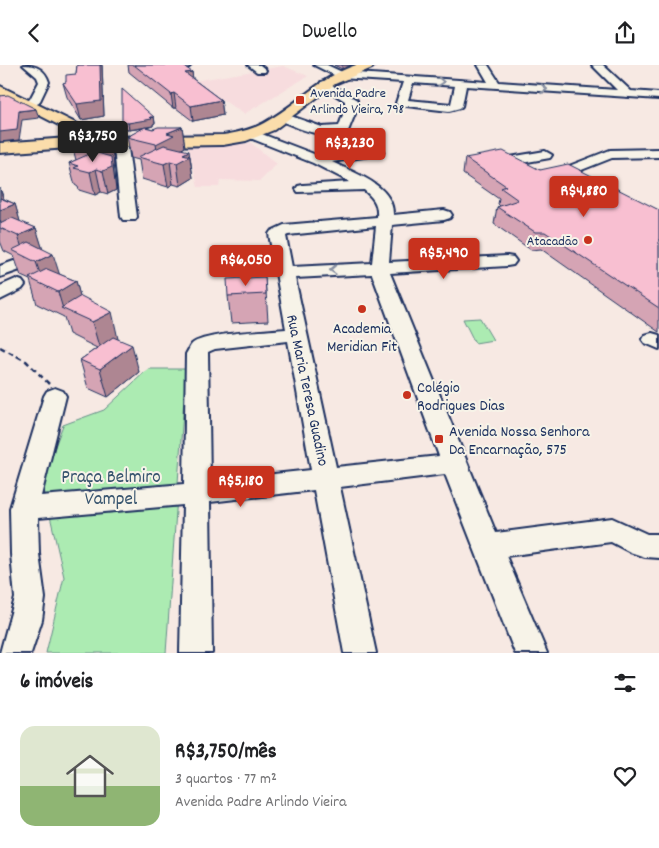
<!DOCTYPE html>
<html lang="pt">
<head>
<meta charset="utf-8">
<style>
	body { margin:0; font-family:Dekko,sans-serif; background:#f2f2f2; color:#202124; height:100vh; display:flex; flex-direction:column; font-size:19px; white-space:nowrap }
	* { box-sizing:border-box; margin:0 }
	p { font-size:16px; color:#757577 }
	.icon { flex:none; width:28px; height:28px; fill:none; stroke:currentColor; stroke-width:2; stroke-linecap:round; stroke-linejoin:round }
	.map { position:relative; height:588px; overflow:hidden }
	.drawer { display:flex; flex-direction:column; background:#fff; flex:1 }
	.drawer>* { flex:none }
	.price { position:absolute; translate:-50% -42px; padding:0 11px; border-radius:5px; background:#c8321e; color:#fff; font-size:16px; line-height:32px; filter:drop-shadow(0 1px 2px #0008) }
	.price::after { content:''; position:absolute; left:50%; top:30px; width:15px; height:11px; margin-left:-8px; background:inherit; clip-path:polygon(0 0,100% 0,50% 100%) }
	.price.current { background:#222; color:#fff }
	ul { padding:0; list-style:none }
	li { display:flex; align-items:center; gap:15px; height:125px; padding:0 20px }
	li+li { border-top:1px solid #e0e0e0 }
	li span { display:grid; place-items:center; flex:none; width:140px; height:100px; border-radius:15px; color:#555 }
	li>.icon { margin-inline-start:auto }
	span .icon { width:60px; height:60px; fill:#fffc; stroke-width:1 }
	li b { font-size:21px }
	h2 { display:flex; justify-content:space-between; align-items:center; height:60px; padding:0 20px; font-size:21px }
	header { display:flex; justify-content:space-between; align-items:center; height:65px; padding:0 20px; background:#fff; font-size:22px; font-weight:600 }
	.map>svg:first-child { display:block }
	.built { fill:#f7dcde }
	.green { fill:#acebb2; stroke:#648d88 }
	.lines { fill:none; stroke-linecap:round; stroke-linejoin:round }
	.minor-casing { stroke:#1b2f5e; stroke-width:4 }
	.major-casing { stroke:#1b2f5e; stroke-width:4 }
	.path { stroke:#1b2f5e; stroke-width:2.5; stroke-dasharray:5.5 4; stroke-linecap:butt }
	.minor { fill:#f7f3e8; fill-rule:evenodd }
	.major { fill:#fbddab; fill-rule:evenodd }
	.wall { fill:#d5a4b4; stroke:#1b2f5e }
	.shaded-wall { fill:#ae8692; stroke:#1b2f5e }
	.building { fill:#f8bfd1; stroke:#1b2f5e }
	.oneway { stroke:#8991a3 }
	.poi-dot { fill:#c8321e; stroke:#f7f3e8; stroke-width:2 }
	.labels { text-anchor:middle; stroke-width:4; stroke-linejoin:round; paint-order:stroke }
	.far-poi-label { font-size:14px; fill:#1b2f5e; stroke:#f7f3e8; text-anchor:start }
	.poi-label { font-size:16px; fill:#1b2f5e; stroke:#f7f3e8; text-anchor:start }
	.street-label { font-size:16px; fill:#1b2f5e; stroke:#f7f3e8 }
	.near-park-label { font-size:19px; fill:#38556f; stroke:#f7f3e8 }
</style>
</head>
<body>
<header><svg class="icon" aria-label="back" viewBox="0 0 24 24"><path d="M15 5l-7 7 7 7"/></svg>Dwello<svg class="icon" aria-label="share" viewBox="0 0 24 24"><path d="M12 15V3M7 8l5-5 5 5M5 13v7h14v-7"/></svg></header>
<div class="map">
<svg width="659" height="588" viewBox="0 0 659 588">
	<rect width="100%" height="100%" fill="#f7e9e3"/>
	<filter id="ink" filterUnits="userSpaceOnUse"><feTurbulence type="fractalNoise" baseFrequency=".02" numOctaves="2"/><feDisplacementMap in="SourceGraphic" scale="10" xChannelSelector="R" yChannelSelector="G"/><feConvolveMatrix kernelMatrix="1 2 1 2 8 2 1 2 1" color-interpolation-filters="sRGB"/></filter>
	<g filter="url(#ink)">
		<!-- built -->
		<g class="built">
			<path d="M283 1 308 11 244 49 194 16Z"/>
			<path d="M251 78 277 99 260 116 220 115 219 122H198L188 81Z"/>
		</g>
		<!-- green -->
		<g class="green">
			<path d="M480 253 493 275 475 278 463 254Z"/>
			<path d="M148 304H186L166 588H46L64 512 42 416 63 360 104 345Z"/>
		</g>
		<g class="lines">
			<defs>
				<g id="minor">
					<path d="M23 0C36 0 45 4 49 17L39 38 28 43 22 40 30 34 39 17 37 12Z"/>
					<path d="M169 0H191L189 2 163 7 158 4Z"/>
					<path d="M248 0H260L266 5 265 7H257Z"/>
					<path d="M314 0H327L342 7 488 17 478 0H488L499 17 617 25 592 0H603L631 26 659 28V34L466 21 462 41 460 43 449 46 398 40 396 38 403 17 340 13ZM413 18 455 21 451 39 408 35Z"/>
					<path d="M325 16 357 35V44L348 66C324 75 303 65 281 56L279 53 281 50 285 49 322 62 339 61 345 44V36L321 21 320 19 321 17Z"/>
					<path d="M254 66 319 91 377 82 382 83 384 86 382 89 332 97C354 108 394 120 393 150L444 145 450 147 452 150 450 153 444 155 392 160 389 197 507 191 513 192 516 196 513 200 507 201 390 208 496 468 612 453 647 469H659V493L645 492 630 487 611 477 506 491 547 588H515L445 409 340 422 376 588H344L314 425 210 437 212 588H180L183 440 38 453 39 489 45 533 42 555 31 588H0L15 533 11 489 10 443 44 331 47 326 55 323 63 326 66 331 41 431 184 419 186 289C188 286 190 281 192 279 205 268 267 266 286 264L269 169 271 166 284 160 377 152C378 138 373 133 364 125L298 127 296 124 298 121 303 120 350 117 313 98 250 73 248 70 250 67ZM376 161 372 198 292 202 286 171 288 170ZM372 209 439 391 336 402 295 213ZM288 276 311 405 210 416 208 287 215 284Z"/>
					<path d="M121 79 128 83 137 152 135 155H123L121 152 114 83Z"/>
					<path d="M659 84V92L612 93 574 108 567 104 569 101 610 85Z"/>
					<path d="M545 86 552 90 550 93 510 100 503 96 510 92Z"/>
					<path d="M14 196 20 197 23 201 20 205 0 212V201Z"/>
					<path d="M16 214 22 216 25 220 22 224 0 235V221Z"/>
					<path d="M652 268 659 270V284L645 278 642 274 645 270Z"/>
				</g>
				<path id="major" d="M356 0H374L372 3 335 19 274 65 246 76 223 80 82 82 0 88V78L82 72 0 30V21L104 72 223 70C237 68 251 65 264 58 297 40 320 12 356 0Z"/>
			</defs>
			<!-- minor casing -->
			<use href="#minor" class="minor-casing"/>
			<!-- major casing -->
			<use href="#major" class="major-casing"/>
			<!-- path -->
			<path class="path" d="M0 282 26 296 49 319"/>
			<!-- minor -->
			<use href="#minor" class="minor"/>
			<!-- major -->
			<use href="#major" class="major"/>
		</g>
		<!-- wall -->
		<g class="wall">
			<path d="M77 0H102L104 51 81 55 67 32 63 18 66 17 76 9Z"/>
			<path d="M128 0H156L192 7 193 14 221 35 223 50 193 56 176 43H173L129 7Z"/>
			<path d="M334 0H352L342 4Z"/>
			<path d="M154 52 155 58 153 59V61L145 62 153 64 182 62 185 82 182 84 190 91 193 113 180 121 173 119 168 122 142 114 139 95 131 93 127 72 145 63 129 65 123 64 122 57Z"/>
			<path d="M97 67 109 70 113 91 114 102H113L116 125 108 129 101 127 95 130 79 125 78 122 75 120 69 98 76 95 71 76 96 71 97 70Z"/>
			<path d="M465 93 540 105 659 145V267L541 184 531 185 494 159 497 142 500 141 498 139 499 134 463 109Z"/>
			<path d="M0 123 4 134 15 139 20 157 36 163 42 183 59 209 76 216 80 232 118 274 139 307 108 332 88 323 80 295 97 283 69 269 64 252 37 239 30 215 21 211 14 191 4 186 0 176Z"/>
			<path d="M265 212 268 256 231 258 228 231Z"/>
		</g>
		<!-- shaded-wall -->
		<g class="shaded-wall">
			<path d="M100 0H102L104 51 81 55 77 39Z"/>
			<path d="M342 0H352L342 4Z"/>
			<path d="M192 7 194 21 185 8Z"/>
			<path d="M174 28 176 43H173L171 29Z"/>
			<path d="M221 35 223 50 193 56 191 41Z"/>
			<path d="M36 44 39 53 22 55 19 75 0 77V67L19 46Z"/>
			<path d="M154 52 155 58 153 59V61L129 65 128 58Z"/>
			<path d="M182 62 185 82 177 87 159 98 156 79 167 68Z"/>
			<path d="M109 70 113 91 114 102H113L116 125 108 129 103 106H101L96 86Z"/>
			<path d="M189 86 193 113 180 121 177 98 183 89Z"/>
			<path d="M170 96 173 119 168 122 164 99Z"/>
			<path d="M96 104 101 127 95 130 90 107Z"/>
			<path d="M0 123 6 143 15 139 22 163 3 165 0 155Z"/>
			<path d="M36 163 44 188 25 192 18 171Z"/>
			<path d="M53 189 61 214 44 220 36 197Z"/>
			<path d="M76 216 83 242 63 244 58 227Z"/>
			<path d="M112 247 118 274 100 285 92 257Z"/>
			<path d="M132 280 139 307 108 332 100 304Z"/>
		</g>
		<!-- building -->
		<g class="building">
			<path d="M77 0H100L101 36 77 39 63 18 66 17V10L76 9Z"/>
			<path d="M134 0H182L192 7 185 8 221 35 191 41 174 28 171 29Z"/>
			<path d="M122 24 154 52H150L152 54 128 58 122 57Z"/>
			<path d="M8 30 36 44 19 46 17 65 0 67V31Z"/>
			<path d="M145 62 153 64 158 62H182L167 68 174 70 156 79 127 72Z"/>
			<path d="M97 67 109 70 110 80 96 86 75 80 79 79 71 76 88 69 96 71 98 70Z"/>
			<path d="M164 80 189 86 183 89 190 91 177 98 170 96 164 99 138 92Z"/>
			<path d="M503 86 540 105 568 99 659 145V243L545 167H535L497 142 518 135 501 123 506 121 465 93Z"/>
			<path d="M94 87 111 92 112 102 103 106 96 104 90 107 74 103 78 101 69 98Z"/>
			<path d="M0 133 15 139 0 145Z"/>
			<path d="M12 153 36 163 18 171 0 163V159Z"/>
			<path d="M29 177 53 189 36 197 12 185Z"/>
			<path d="M47 204 76 216 58 227 29 213Z"/>
			<path d="M265 212 266 229 228 231 227 214Z"/>
			<path d="M81 231 112 247 92 257 61 243Z"/>
			<path d="M113 272 132 280 100 304 80 295Z"/>
		</g>
		<!-- one-way arrows -->
		<defs><path id="oneway-chevron" d="M-2-3.5L2.5 0L-2 3.5" fill="none" stroke-width="1.6" stroke-linecap="round" stroke-linejoin="round" transform="scale(1.25)"/></defs>
		<g class="oneway">
			<use href="#oneway-chevron" transform="translate(441 17) rotate(4)"/>
			<use href="#oneway-chevron" transform="translate(544 24) rotate(4)"/>
			<use href="#oneway-chevron" transform="translate(333 205) rotate(177)"/>
		</g>
	</g>
	<!-- markers -->
	<g class="poi-dot">
		<rect x="295" y="30" width="10" height="10" rx="2.5"/>
		<circle cx="588" cy="175" r="5"/>
		<circle cx="362" cy="244" r="5"/>
		<circle cx="407" cy="330" r="5"/>
		<rect x="434" y="369" width="10" height="10" rx="2.5"/>
	</g>
	<g class="labels">
		<!-- far-poi labels -->
		<g class="far-poi-label">
			<text x="310" y="32">Avenida Padre<tspan x="310" dy="16">Arlindo Vieira, 798</tspan></text>
			<text x="578" y="180" text-anchor="end">Atacadão</text>
		</g>
		<!-- poi labels -->
		<g class="poi-label">
			<text x="362" y="268" text-anchor="middle">Academia<tspan x="362" dy="18">Meridian Fit</tspan></text>
			<text x="417" y="327">Colégio<tspan x="417" dy="18">Rodrigues Dias</tspan></text>
			<text x="449" y="371">Avenida Nossa Senhora<tspan x="449" dy="18">Da Encarnação, 575</tspan></text>
		</g>
		<!-- street labels -->
		<g class="street-label">
			<text transform="translate(309 325) rotate(78)" y="6">Rua Maria Teresa Guadino</text>
		</g>
		<!-- near-park labels -->
		<g class="near-park-label">
			<text x="111" y="417">Praça Belmiro<tspan x="111" dy="22">Vampel</tspan></text>
		</g>
	</g>
</svg>
<b class="price current" style="left:93px;top:98px">R$3,750</b>
<b class="price" style="left:350px;top:105px">R$3,230</b>
<b class="price" style="left:584px;top:153px">R$4,880</b>
<b class="price" style="left:444px;top:215px">R$5,490</b>
<b class="price" style="left:246px;top:222px">R$6,050</b>
<b class="price" style="left:241px;top:443px">R$5,180</b>
</div>
<section class="drawer">
<h2>6 imóveis<svg class="icon" aria-label="filters" viewBox="0 0 24 24"><path d="M4 7h16M4 17h16"/><circle cx="9" cy="7" r="2"/><circle cx="15" cy="17" r="2"/></svg></h2>
<ul>
<li><span style="background:linear-gradient(#dfe7d0 60%,#8fb573 0)"><svg class="icon" aria-label="home" viewBox="0 0 24 24"><path d="M3 11l9-7 9 7M6 9v11h12V9"/></svg></span><div><b>R$3,750/mês</b><p>3 quartos · 77 m²</p><p>Avenida Padre Arlindo Vieira</p></div><svg class="icon" aria-label="heart" viewBox="0 0 24 24"><path d="M12 20l-8-8c-3-5 5-10 8-4 3-6 11-1 8 4z"/></svg></li>
</ul>
</section>
</body>
</html>
